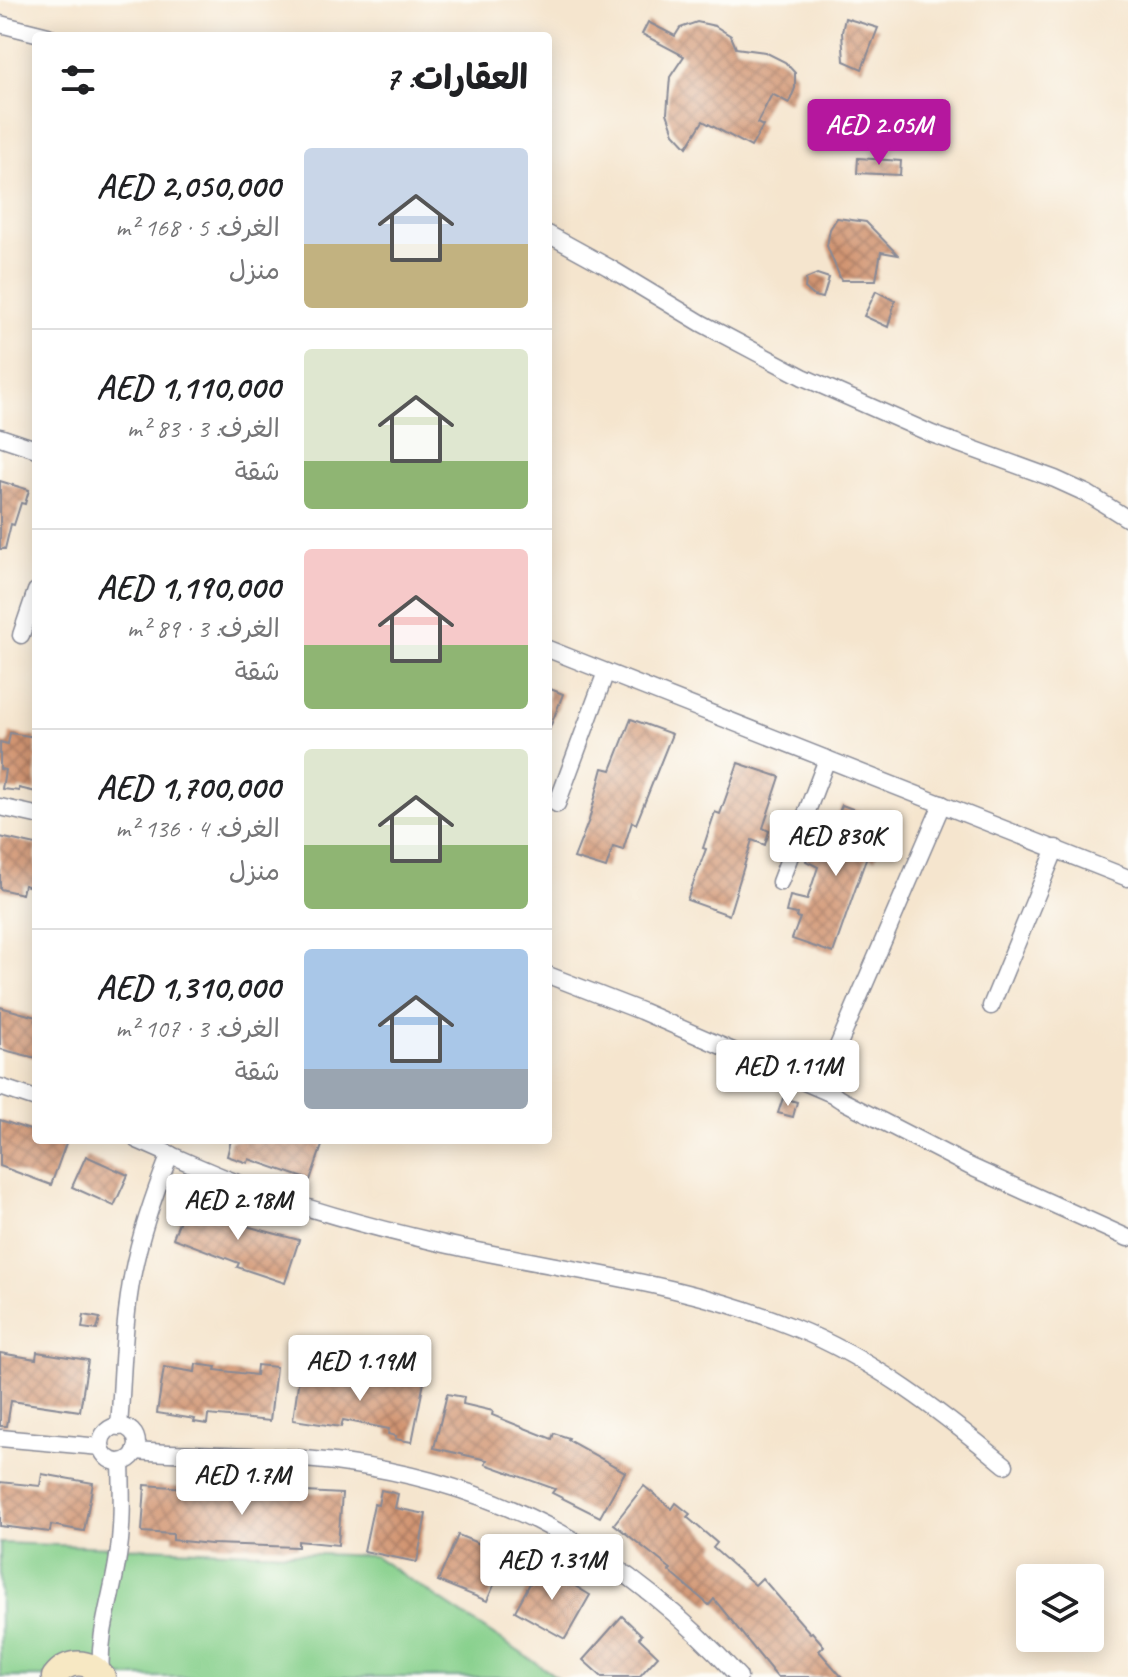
<!DOCTYPE html>
<html lang="ar">
<head>
<meta charset="utf-8">
<style>
	body { margin:0; font-family:Caveat,"Playpen Sans Arabic",sans-serif; background:#f6f6f6; color:#202124; direction:rtl; height:100vh; display:flex; flex-direction:column; font-size:30px; white-space:nowrap }
	* { box-sizing:border-box; margin:0 }
	p { font-size:26px; color:#757577 }
	.icon { flex:none; width:44px; height:44px; fill:none; stroke:currentColor; stroke-width:2; stroke-linecap:round; stroke-linejoin:round }
	.map { position:relative; flex:1; overflow:hidden; direction:ltr }
	.side { position:absolute; left:32px; top:32px; width:520px; height:1112px; display:flex; flex-direction:column; background:#fff; border-radius:8px; box-shadow:0 4px 20px #0003; direction:rtl }
	.side>* { flex:none }
	.fabs { position:absolute; left:1016px; top:1564px; display:grid; gap:16px }
	.fabs a { display:grid; place-items:center; width:88px; height:88px; border-radius:8px; background:#fff; box-shadow:0 4px 20px #0003; font-size:40px }
	.price { position:absolute; translate:-50% -68px; padding:0 18px; border-radius:8px; background:#fff; color:#222; font-size:26px; line-height:52px; filter:drop-shadow(0 2px 4px #0008) }
	.price::after { content:''; position:absolute; left:50%; top:48px; width:24px; height:18px; margin-left:-12px; background:inherit; clip-path:polygon(0 0,100% 0,50% 100%) }
	.price.current { background:#b5179e; color:#fff }
	ul { padding:0; list-style:none }
	li { display:flex; align-items:center; gap:24px; height:200px; padding:0 24px }
	li+li { border-top:2px solid #e0e0e0 }
	li span { display:grid; place-items:center; flex:none; width:224px; height:160px; border-radius:8px; color:#555 }
	li>.icon { margin-inline-start:auto }
	span .icon { width:96px; height:96px; fill:#fffc; stroke-width:1 }
	li b { font-size:34px }
	h2 { display:flex; justify-content:space-between; align-items:center; height:96px; padding:0 24px; font-size:34px }
	.map>svg:first-child { display:block }
	.grass { fill:#87d08c; stroke:#518075; stroke-width:2 }
	.building { fill:url(#building-cross-hatch) }
	.lines { fill:none; stroke-linecap:round; stroke-linejoin:round }
	.street-casing { stroke:#888a96; stroke-width:19 }
	.secondary-casing { stroke:#888a96; stroke-width:27 }
	.street { stroke:#fff; stroke-width:16 }
	.secondary { stroke:#f7e8c3; stroke-width:24 }
</style>
</head>
<body>
<div class="map">
<svg width="1128" height="1677" viewBox="0 0 1128 1677">
	<defs>
		<pattern id="building-cross-hatch" width="8" height="8" patternUnits="userSpaceOnUse" patternTransform="scale(2)"><rect width="8" height="8" fill="#d29572"/><path d="M0 0l8 8M0 8l8-8" fill="none" stroke="#aa7a61"/></pattern>
	</defs>
	<rect width="100%" height="100%" fill="#fdfcf7"/>
	<filter id="ink" filterUnits="userSpaceOnUse"><feTurbulence type="fractalNoise" baseFrequency=".0125" numOctaves="2"/><feDisplacementMap in="SourceGraphic" scale="16" xChannelSelector="R" yChannelSelector="G"/><feConvolveMatrix kernelMatrix="1 2 1 2 8 2 1 2 1" color-interpolation-filters="sRGB"/></filter>
	<filter id="wash" filterUnits="userSpaceOnUse"><feTurbulence type="fractalNoise" baseFrequency=".006" numOctaves="4" result="noise"/><feDisplacementMap in="SourceGraphic" scale="32" xChannelSelector="R" yChannelSelector="G"/><feGaussianBlur stdDeviation="1.8" result="paint"/><feColorMatrix in="noise" values="0 0 0 0 0 0 0 0 0 0 0 0 0 0 0 0 0 1.4 0 .05"/><feComposite in="paint" operator="in"/></filter>
	<g filter="url(#wash)">
		<rect width="100%" height="100%" fill="#f5e5ce"/>
		<!-- grass -->
		<path class="grass" d="M0 1543 374 1556 557 1677H0Z"/>
		<g id="blocks">
			<!-- building -->
			<g class="building">
				<path d="M845 18 878 28 862 69 844 61 842 32Z"/>
				<path d="M648 22 675 36 680 28 697 22 715 26 731 36 736 48 765 52 785 62 795 73V88L789 103 772 94 757 123 763 126 751 147 703 121 687 147 674 133 667 113 670 77 684 56 642 34Z"/>
				<path d="M858 158 901 161 900 175 857 173Z"/>
				<path d="M837 218 866 222 898 255 881 252 876 280H841L827 246 830 229Z"/>
				<path d="M817 274 829 278 823 298 814 296 805 288 806 279Z"/>
				<path d="M876 291 895 301 888 327 864 316Z"/>
				<path d="M0 481 29 490 25 504 21 503 14 525 11 524 5 549H0Z"/>
				<path d="M548 688 563 694 549 730H548Z"/>
				<path d="M631 719 672 734 636 824 632 822 623 850 613 847 606 868 574 858 589 820 603 768 611 770Z"/>
				<path d="M10 733 36 737V792L19 788V791L2 789 5 770 0 769V742L8 744Z"/>
				<path d="M738 763 780 777 763 828 769 831 765 845 752 840 729 915 687 900 706 849 703 848 715 812 720 814Z"/>
				<path d="M842 805 889 823 875 859 867 856 833 953 792 939 800 918 796 917 797 914 786 912 790 896 807 900 818 867 806 861 810 848 822 851Z"/>
				<path d="M0 837 36 845V888L24 885 22 894 0 889Z"/>
				<path d="M0 1007 36 1017V1058L0 1049Z"/>
				<path d="M783 1098 797 1102 793 1117 778 1113Z"/>
				<path d="M0 1120 36 1132V1140H58L66 1143 51 1185 0 1166Z"/>
				<path d="M231 1140H324L310 1180 249 1159 248 1163 227 1156Z"/>
				<path d="M86 1156 128 1175 114 1206 72 1187Z"/>
				<path d="M187 1202 250 1227 299 1240 285 1283 237 1267 239 1263 173 1238Z"/>
				<path d="M84 1315 100 1318 97 1330 82 1328Z"/>
				<path d="M37 1352 88 1360 80 1411 11 1401 7 1426H0V1353L36 1359Z"/>
				<path d="M196 1364 216 1367 215 1370 256 1375 257 1365 276 1367 270 1421 208 1415 207 1424 194 1422 195 1419 157 1413 164 1367 195 1372Z"/>
				<path d="M300 1370 314 1372V1376L371 1385 372 1376 406 1383 407 1378 424 1382 412 1442 395 1439 396 1436 388 1434 389 1429 343 1420 341 1427 293 1420Z"/>
				<path d="M447 1394 464 1397 463 1404 493 1411 492 1415 552 1439 554 1433 569 1438 568 1440 625 1472 600 1517 552 1493 555 1489 485 1464 487 1460 434 1448Z"/>
				<path d="M42 1474 93 1483 84 1531 51 1525 50 1532 0 1526V1482L40 1486Z"/>
				<path d="M145 1485 241 1492 287 1494V1491L342 1494 338 1545 298 1541V1547L211 1544 173 1540V1534L142 1532Z"/>
				<path d="M644 1486 672 1509 676 1503 690 1514 687 1517 717 1543 713 1548 755 1585 762 1578 810 1633 812 1632 824 1646 819 1651 842 1677H777L714 1599 709 1605 669 1571 671 1569 614 1524Z"/>
				<path d="M381 1490 398 1494 395 1508 426 1514 417 1562 364 1551 374 1504 378 1505Z"/>
				<path d="M458 1535 507 1555 487 1601 438 1581Z"/>
				<path d="M540 1565 590 1595 565 1639 515 1611Z"/>
				<path d="M622 1616 642 1635 639 1638 658 1656 639 1677H602L583 1660Z"/>
			</g>
		</g>
	</g>
	<g filter="url(#ink)">
		<use href="#blocks" fill-opacity="0" stroke="#888a96" stroke-width="2"/>
		<g class="lines">
			<defs>
				<g id="street">
					<path d="M0 24 48 36"/>
					<path d="M548 234 608 267 701 323 803 377 932 434 1055 479 1088 494 1128 519"/>
					<path d="M0 437 36 449"/>
					<path d="M21 635 36 591"/>
					<path d="M548 649 1128 878"/>
					<path d="M557 804 606 672"/>
					<path d="M942 804 829 1067C824 1082 827 1092 841 1100L969 1166 1128 1238"/>
					<path d="M0 807 36 815"/>
					<path d="M780 882 827 759"/>
					<path d="M548 975 641 1011 832 1094"/>
					<path d="M991 1006 1056 848"/>
					<path d="M0 1087 36 1099"/>
					<path d="M137 1140C172 1155 207 1172 243 1185 307 1210 374 1228 440 1243 559 1270 680 1281 793 1327 873 1359 940 1411 1005 1465"/>
					<circle cx="119" cy="1444" r="18"/>
					<path d="M119 1427C123 1375 123 1323 133 1272 141 1231 155 1192 170 1154"/>
					<path d="M0 1438 101 1447"/>
					<path d="M135 1451C204 1456 274 1454 342 1463 506 1485 628 1556 739 1677"/>
					<path d="M101 1674C98 1635 111 1601 117 1563 123 1529 122 1496 121 1462"/>
				</g>
				<path id="secondary" d="M54 1677C68 1659 89 1659 103 1677"/>
			</defs>
			<!-- street casing -->
			<use href="#street" class="street-casing"/>
			<!-- secondary casing -->
			<use href="#secondary" class="secondary-casing"/>
			<!-- street -->
			<use href="#street" class="street"/>
			<!-- secondary -->
			<use href="#secondary" class="secondary"/>
		</g>
	</g>
</svg>
<div class="fabs">
<a><svg class="icon" aria-label="layers" viewBox="0 0 24 24"><path d="M12 4l9 5-9 5-9-5zM3 14l9 5 9-5"/></svg></a>
</div>
<b class="price current" style="left:879px;top:167px">AED 2.05M</b>
<b class="price" style="left:836px;top:878px">AED 830K</b>
<b class="price" style="left:788px;top:1108px">AED 1.11M</b>
<b class="price" style="left:238px;top:1242px">AED 2.18M</b>
<b class="price" style="left:360px;top:1403px">AED 1.19M</b>
<b class="price" style="left:242px;top:1517px">AED 1.7M</b>
<b class="price" style="left:552px;top:1602px">AED 1.31M</b>
<section class="side">
<h2>العقارات: 7<svg class="icon" aria-label="filters" viewBox="0 0 24 24"><path d="M4 7h16M4 17h16"/><circle cx="9" cy="7" r="2"/><circle cx="15" cy="17" r="2"/></svg></h2>
<ul>
<li><span style="background:linear-gradient(#c9d6e8 60%,#c2b280 0)"><svg class="icon" aria-label="home" viewBox="0 0 24 24"><path d="M3 11l9-7 9 7M6 9v11h12V9"/></svg></span><div><b>AED 2,050,000</b><p>الغرف: 5 · 168 m²</p><p>منزل</p></div></li>
<li><span style="background:linear-gradient(#dfe7d0 70%,#8fb573 0)"><svg class="icon" aria-label="home" viewBox="0 0 24 24"><path d="M3 11l9-7 9 7M6 9v11h12V9"/></svg></span><div><b>AED 1,110,000</b><p>الغرف: 3 · 83 m²</p><p>شقة</p></div></li>
<li><span style="background:linear-gradient(#f6c9c9 60%,#8fb573 0)"><svg class="icon" aria-label="home" viewBox="0 0 24 24"><path d="M3 11l9-7 9 7M6 9v11h12V9"/></svg></span><div><b>AED 1,190,000</b><p>الغرف: 3 · 89 m²</p><p>شقة</p></div></li>
<li><span style="background:linear-gradient(#dfe7d0 60%,#8fb573 0)"><svg class="icon" aria-label="home" viewBox="0 0 24 24"><path d="M3 11l9-7 9 7M6 9v11h12V9"/></svg></span><div><b>AED 1,700,000</b><p>الغرف: 4 · 136 m²</p><p>منزل</p></div></li>
<li><span style="background:linear-gradient(#a9c7e8 75%,#9aa5b1 0)"><svg class="icon" aria-label="home" viewBox="0 0 24 24"><path d="M3 11l9-7 9 7M6 9v11h12V9"/></svg></span><div><b>AED 1,310,000</b><p>الغرف: 3 · 107 m²</p><p>شقة</p></div></li>
</ul>
</section>
</div>
</body>
</html>
